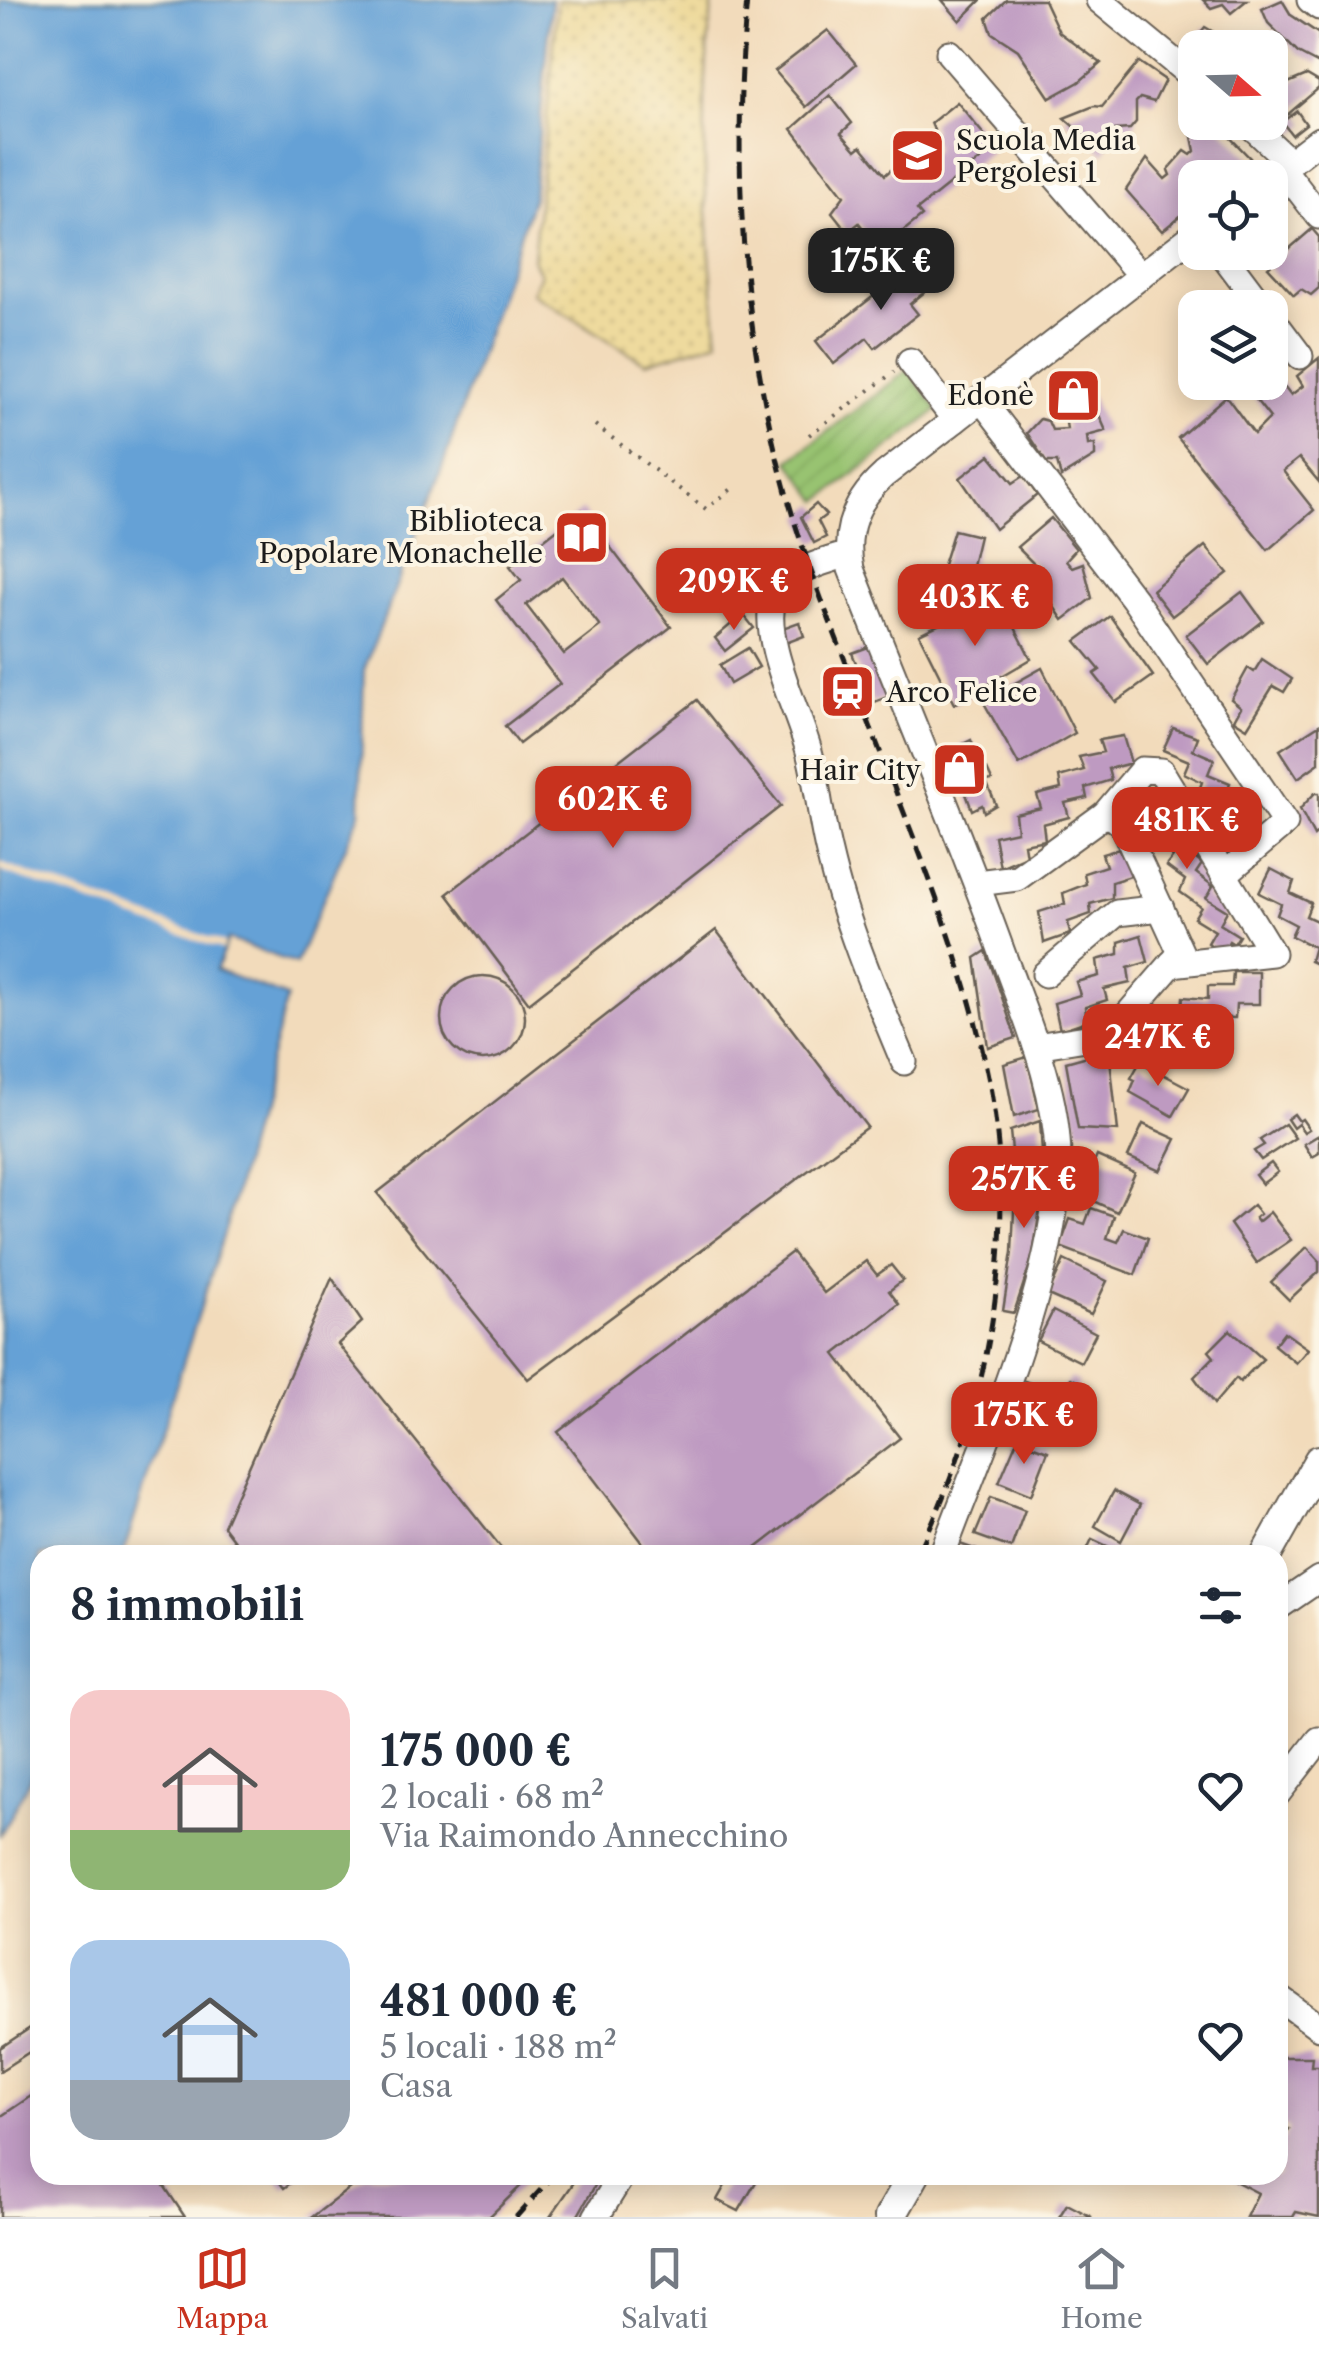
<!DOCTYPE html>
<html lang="it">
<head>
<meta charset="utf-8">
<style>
	body { margin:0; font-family:"Libre Caslon Text",serif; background:#f2f2f3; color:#1f2937; height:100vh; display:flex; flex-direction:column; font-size:38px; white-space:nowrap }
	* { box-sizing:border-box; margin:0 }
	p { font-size:32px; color:#747a83 }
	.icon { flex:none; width:55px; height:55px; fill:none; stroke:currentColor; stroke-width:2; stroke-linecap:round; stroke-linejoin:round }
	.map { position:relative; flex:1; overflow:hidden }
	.side { position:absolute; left:30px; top:1545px; width:1258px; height:640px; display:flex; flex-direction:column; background:#fff; border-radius:30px; box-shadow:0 5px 25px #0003 }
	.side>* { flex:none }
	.needle { width:65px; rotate:110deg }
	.buttons { position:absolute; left:1178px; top:30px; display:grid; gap:20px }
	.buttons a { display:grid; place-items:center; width:110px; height:110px; border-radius:20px; background:#fff; box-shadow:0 5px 25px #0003; font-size:50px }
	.price { position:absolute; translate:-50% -85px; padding:0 22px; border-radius:20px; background:#c8321e; color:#fff; font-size:32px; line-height:65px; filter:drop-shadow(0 2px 5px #0008) }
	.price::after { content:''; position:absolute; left:50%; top:60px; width:30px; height:22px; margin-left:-15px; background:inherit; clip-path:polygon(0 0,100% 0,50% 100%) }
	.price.current { background:#222; color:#fff }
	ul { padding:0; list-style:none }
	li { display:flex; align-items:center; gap:30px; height:250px; padding:0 40px }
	li span { display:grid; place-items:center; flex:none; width:280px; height:200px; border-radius:30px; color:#555 }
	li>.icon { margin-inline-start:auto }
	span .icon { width:120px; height:120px; fill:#fffc; stroke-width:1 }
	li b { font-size:42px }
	h2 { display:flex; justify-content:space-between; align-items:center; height:120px; padding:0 40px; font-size:42px }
	.tab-bar { display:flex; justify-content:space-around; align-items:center; height:140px; border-top:2px solid #e0e1e3; background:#fff; font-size:28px; color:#747a83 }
	.tab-bar a { display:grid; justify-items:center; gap:5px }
	.tab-bar .current { color:#c8321e }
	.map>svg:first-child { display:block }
	.sand { fill:url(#sand-dots); stroke:#857b5d; stroke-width:2.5 }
	.garden { fill:url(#garden-furrows); stroke:#5a7046; stroke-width:2.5 }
	.water { fill:#65a1d6; stroke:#405e79; stroke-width:2.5 }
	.pier { fill:#f2dbbb }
	.building { fill:#be9ac1; fill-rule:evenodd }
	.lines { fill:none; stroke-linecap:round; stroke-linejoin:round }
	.minor-casing { stroke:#675f54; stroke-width:29 }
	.major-casing { stroke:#675f54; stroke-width:34 }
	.path { stroke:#675f54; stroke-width:4; stroke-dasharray:2.5 8; stroke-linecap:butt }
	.minor { stroke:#fff; stroke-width:25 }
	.major { stroke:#fff; stroke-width:30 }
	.rail { stroke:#1c1c1c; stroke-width:5; stroke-dasharray:15 8; stroke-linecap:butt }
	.labels { text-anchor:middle; stroke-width:8; stroke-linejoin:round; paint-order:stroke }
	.poi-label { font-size:28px; fill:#1c1c1c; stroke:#fcf5e5; text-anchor:end }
</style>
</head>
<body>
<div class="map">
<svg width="1319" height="2217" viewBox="0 0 1319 2217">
	<defs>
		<pattern id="sand-dots" width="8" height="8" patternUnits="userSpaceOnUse" patternTransform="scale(2.5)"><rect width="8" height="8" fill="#eeda9e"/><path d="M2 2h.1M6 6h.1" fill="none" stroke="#ccba88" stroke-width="1.8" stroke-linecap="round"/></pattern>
		<pattern id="garden-furrows" width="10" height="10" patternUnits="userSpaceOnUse" patternTransform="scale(2.5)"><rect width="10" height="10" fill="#98c371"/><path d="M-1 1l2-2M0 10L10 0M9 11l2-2" fill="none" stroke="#82a761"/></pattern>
	</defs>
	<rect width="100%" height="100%" fill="#fcf5e5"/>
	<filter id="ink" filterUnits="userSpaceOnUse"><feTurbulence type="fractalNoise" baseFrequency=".01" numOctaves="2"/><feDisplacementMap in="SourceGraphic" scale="20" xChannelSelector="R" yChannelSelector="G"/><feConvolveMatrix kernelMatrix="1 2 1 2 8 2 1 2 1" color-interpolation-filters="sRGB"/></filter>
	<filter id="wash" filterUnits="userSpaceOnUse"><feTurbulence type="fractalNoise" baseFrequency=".0048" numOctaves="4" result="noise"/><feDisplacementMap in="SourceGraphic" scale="40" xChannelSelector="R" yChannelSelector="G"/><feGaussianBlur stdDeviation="2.25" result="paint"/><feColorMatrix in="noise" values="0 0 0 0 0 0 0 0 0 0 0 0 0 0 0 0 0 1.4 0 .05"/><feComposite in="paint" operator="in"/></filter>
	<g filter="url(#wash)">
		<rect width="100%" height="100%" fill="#f2dbbb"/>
		<!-- sand -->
		<path class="sand" d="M558 0H713C697 113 706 228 718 341L646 363 532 293 540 274 533 259Z"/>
		<!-- garden -->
		<path class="garden" d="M908 370 938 410 819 501 789 461Z"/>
		<!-- water -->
		<path class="water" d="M0 0H552L533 197 444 462 364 670 360 813 296 964 228 939 216 970 287 997 226 1227 123 1555H40V1760L0 1836Z"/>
		<!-- pier -->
		<path class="pier" d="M0 863 225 943 223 950 0 871Z"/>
		<g id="blocks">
			<!-- building -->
			<g class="building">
				<path d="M942 0H981L960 21Z"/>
				<path d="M1006 0H1044L1059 32 1101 63 1079 82 1050 98 1018 50 992 33 987 18Z"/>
				<path d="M1203 0H1247L1231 13 1223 4 1211 8Z"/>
				<path d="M1282 0 1291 15 1319 34V64L1298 53 1268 23 1262 9Z"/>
				<path d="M1205 27 1241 48H1195V55L1187 49Z"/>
				<path d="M828 30 856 64 806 107 775 71Z"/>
				<path d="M1139 62 1165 80 1154 102 1140 98 1136 102V122L1130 129 1115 130 1104 154 1064 118 1094 106 1102 107Z"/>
				<path d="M1270 69 1288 83 1307 75 1319 82V88L1280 121 1270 113Z"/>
				<path d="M830 95 852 123 841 133 856 150 861 146 885 175 919 146 927 156 936 148 929 134 934 130 931 123 957 102 995 148 917 210 922 216 880 250 859 223 848 232 832 212 844 196 792 129Z"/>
				<path d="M1297 111 1306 124 1292 135 1282 122Z"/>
				<path d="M1199 122H1215L1250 158 1227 178H1195V204L1162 231 1126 190 1147 159 1165 179 1170 175 1168 170 1185 151 1191 155 1195 151 1191 132Z"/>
				<path d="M1312 229 1319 237V288L1311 295 1301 289 1294 295 1268 267Z"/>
				<path d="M925 256 942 278 910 304 918 314 875 348 867 338 834 364 816 341Z"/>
				<path d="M1319 358V482L1299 458 1283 471 1314 510 1268 550 1178 438 1226 396 1254 434 1270 418 1242 382H1270V368L1291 395 1303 386 1297 376Z"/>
				<path d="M1075 380 1090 394 1106 431 1087 436 1088 445 1095 444V456L1061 477 1057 462H1046L1027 433 1040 419 1048 421 1052 430 1067 429 1062 399 1064 388Z"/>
				<path d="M990 455 1013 483 1024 476 1037 495 995 529 960 478Z"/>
				<path d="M816 504 826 515 818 521 826 537 814 543 801 517Z"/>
				<path d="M582 510 671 627 519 744 505 726 560 684 496 600 521 580 510 566ZM562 577 600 626 564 654 526 605Z"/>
				<path d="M1051 518 1076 549 1066 560 1072 567 1083 563 1092 598 1063 620 1046 595 1039 569 1017 547Z"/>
				<path d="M954 530 979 536 969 578 941 571Z"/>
				<path d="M1205 546 1228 573 1172 616 1152 590Z"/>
				<path d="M1242 592 1263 621 1208 664 1186 635Z"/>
				<path d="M999 596 1031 659 954 704 919 634Z"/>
				<path d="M743 614 754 628 725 651 715 638Z"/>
				<path d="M1110 616 1153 676 1116 702 1094 674 1100 670 1076 641Z"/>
				<path d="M799 622 804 636 786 643 780 629Z"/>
				<path d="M871 646 890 696 872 703 852 653Z"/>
				<path d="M748 648 759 667 730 684 720 665Z"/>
				<path d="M1262 659 1292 679 1284 692 1273 686 1247 728 1234 720 1241 707 1231 699 1248 668 1254 672Z"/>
				<path d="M1042 668 1075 733 1019 765 983 701Z"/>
				<path d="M697 700 781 806 529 1003 447 894Z"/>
				<path d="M1319 725V763L1298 778 1280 750Z"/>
				<path d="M1173 728 1198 737 1193 750 1214 759 1208 774 1230 783 1225 796 1246 805 1237 828 1217 819 1221 807 1197 796 1202 782 1184 773 1189 761 1163 750Z"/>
				<path d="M1123 736 1131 763 1108 769 1111 780 1085 788 1087 798 1065 803 1069 817 1043 824 1045 840 1024 844 1026 856 1000 867 994 836 1017 831 1015 814 1041 808 1037 795 1061 789 1059 777 1084 770 1079 757 1103 752 1099 740Z"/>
				<path d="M971 740 983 770 987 769 992 780 986 781 996 805 984 812 982 805 972 810 952 756 963 752 959 746Z"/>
				<path d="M1315 793H1319V832L1314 836 1300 809Z"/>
				<path d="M1149 795 1173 812 1167 822 1188 838 1181 847 1202 864 1196 873 1213 886 1206 898 1227 911 1220 924 1239 936 1234 944 1229 941 1222 953 1208 943 1215 931 1194 918 1201 907 1180 892 1185 880 1166 866 1173 857 1153 843 1158 829 1136 814Z"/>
				<path d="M1126 847 1134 875 1112 882V898L1090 904 1091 914 1068 922 1070 934 1044 943 1039 912 1065 904 1063 893 1086 884 1084 873 1106 866 1102 854Z"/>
				<path d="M1271 869 1294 881 1290 893 1311 903 1306 916 1319 922V965L1310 961 1314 947 1291 936 1296 925 1277 915 1281 904 1259 893Z"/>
				<path d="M716 930 867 1127 528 1379 377 1193Z"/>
				<path d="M1141 935 1148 962 1128 968 1130 983 1104 989 1107 1000 1085 1007 1087 1021 1060 1030 1054 1003 1080 995 1076 982 1099 976 1097 960 1119 954V942Z"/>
				<path d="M986 951 1016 1038 988 1047 975 958Z"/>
				<path d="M1233 972H1259V1004H1236L1235 1018 1209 1017 1208 1026 1184 1027V1039L1158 1040 1159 1014 1182 1012 1183 997 1208 999V986H1232Z"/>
				<circle cx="483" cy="1018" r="42"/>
				<path d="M1109 1050 1118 1131 1078 1129 1066 1062Z"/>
				<path d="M1027 1057 1039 1109 1014 1117 1004 1064Z"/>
				<path d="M1140 1062 1189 1088 1173 1116 1130 1092 1135 1080 1131 1078Z"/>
				<path d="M1294 1114 1299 1121 1302 1119 1309 1129 1304 1132 1298 1124 1293 1128 1287 1119Z"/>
				<path d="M1040 1121 1042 1153 1013 1161 1010 1131Z"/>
				<path d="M1143 1124 1176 1139 1160 1171 1128 1157Z"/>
				<path d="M1285 1124 1295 1138 1261 1160 1254 1151 1264 1145 1260 1140Z"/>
				<path d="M1319 1135V1153L1312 1157 1304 1144Z"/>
				<path d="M1097 1156 1135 1173 1117 1212 1080 1195Z"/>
				<path d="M1271 1163 1278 1172 1262 1184 1255 1175Z"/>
				<path d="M1046 1168 1033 1255 1014 1313 1003 1311 1012 1252 1016 1170Z"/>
				<path d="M1253 1205 1260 1214 1255 1218 1258 1222 1270 1212 1291 1240 1257 1263 1230 1224Z"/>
				<path d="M1091 1208 1114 1216 1107 1238 1118 1242 1124 1229 1148 1238 1135 1275 1060 1247 1070 1219 1085 1224Z"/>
				<path d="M1307 1247 1319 1260V1272L1289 1300 1271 1282Z"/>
				<path d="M792 1252 824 1293 866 1261 877 1275 891 1265 903 1280 889 1291 899 1304 835 1354 900 1438 747 1555H643L649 1551 558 1432Z"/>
				<path d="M1064 1260 1107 1281 1091 1314 1048 1295Z"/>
				<path d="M332 1278 362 1322 338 1344 507 1555H245L223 1526Z"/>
				<path d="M1053 1311 1096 1333 1081 1362 1038 1341Z"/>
				<path d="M1230 1330 1263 1359 1240 1382 1236 1378 1214 1404 1194 1377 1214 1357 1209 1351Z"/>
				<path d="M1284 1332 1308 1349 1296 1363 1274 1345Z"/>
				<path d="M1071 1378 1079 1382 1073 1395 1080 1399 1071 1416 1063 1412 1055 1429 1029 1414 1033 1405 1018 1401 1025 1381 1041 1387 1039 1392 1052 1402Z"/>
				<path d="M1017 1440 1048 1451 1031 1495 999 1482Z"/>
				<path d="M1114 1491 1140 1505 1121 1541 1095 1526Z"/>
				<path d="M991 1497 1025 1510 1011 1548 975 1535Z"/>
				<path d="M1092 1539 1126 1555 1085 1554Z"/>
				<path d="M960 1544 988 1554V1555H956Z"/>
				<path d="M30 2028 40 2045 0 2071V2048Z"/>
				<path d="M1278 2057H1312L1311 2066H1319V2217L1296 2212 1293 2217H1246L1258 2193 1233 2180 1236 2175H1278V2139L1282 2141 1289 2129 1278 2123Z"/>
				<path d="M40 2090V2175H157L185 2217H0V2117Z"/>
				<path d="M274 2175H301L284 2188Z"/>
				<path d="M367 2175H532L489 2217H312Z"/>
				<path d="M579 2175H601L577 2217H550Z"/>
				<path d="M731 2175H760L739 2211 717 2200Z"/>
				<path d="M1067 2204 1092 2217H1059Z"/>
			</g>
		</g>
	</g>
	<g filter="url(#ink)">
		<use href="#blocks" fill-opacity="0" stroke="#675f54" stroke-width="2.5"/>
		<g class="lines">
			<defs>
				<g id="minor">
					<path d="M1099 0 1195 79"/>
					<path d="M1310 0 1319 7"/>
					<path d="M949 53 1141 276"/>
					<path d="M1247 122 1290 162"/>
					<path d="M1282 168 1319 216"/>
					<path d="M1270 178 1319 140"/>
					<path d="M1221 252 1263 308"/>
					<path d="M1270 316 1300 356"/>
					<path d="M910 361 955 420"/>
					<path d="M981 399 1134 599 1285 823 1224 875"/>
					<path d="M848 554C822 563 782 570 773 600 761 641 800 714 810 755 818 787 821 821 829 853 845 923 876 995 904 1062"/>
					<path d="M1105 814 1142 770 1161 771 1272 953 1171 964"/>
					<path d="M977 883 1017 878 1105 814 1121 822 1181 953 1111 1034 1036 1046"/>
					<path d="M1045 974 1117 913 1161 908"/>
					<path d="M942 1555C984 1441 1060 1275 1058 1155 1056 1086 1027 1022 1004 958 957 827 902 699 851 569 843 531 856 500 884 475L1195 234"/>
					<path d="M1278 1607 1319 1579"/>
					<path d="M1278 1793 1319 1740"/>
					<path d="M1278 1997 1319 2027"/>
					<path d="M596 2217 622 2175"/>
				</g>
				<g id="major">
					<path d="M1266 1555 1319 1461"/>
					<path d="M890 2217 914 2175"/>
				</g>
			</defs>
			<!-- minor casing -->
			<use href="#minor" class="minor-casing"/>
			<!-- major casing -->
			<use href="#major" class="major-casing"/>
			<!-- path -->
			<g class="path">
				<path d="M595 425 706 509 733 488"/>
				<path d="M809 435 894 372"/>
			</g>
			<!-- minor -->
			<use href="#minor" class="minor"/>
			<!-- major -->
			<use href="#major" class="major"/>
			<!-- rail -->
			<g class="rail">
				<path d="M747 0C731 168 742 333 787 496 805 561 831 624 855 686 904 818 966 953 991 1092 1018 1250 988 1412 917 1555"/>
				<path d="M516 2217 554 2175"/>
			</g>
		</g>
	</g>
	<!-- icons -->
	<defs>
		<symbol id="school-square" viewBox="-11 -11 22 22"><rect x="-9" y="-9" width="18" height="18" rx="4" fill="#c8321e" stroke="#fcf5e5"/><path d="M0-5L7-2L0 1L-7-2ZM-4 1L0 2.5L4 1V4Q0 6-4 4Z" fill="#fff"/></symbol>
		<symbol id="shop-square" viewBox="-11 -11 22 22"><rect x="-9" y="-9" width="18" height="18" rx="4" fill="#c8321e" stroke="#fcf5e5"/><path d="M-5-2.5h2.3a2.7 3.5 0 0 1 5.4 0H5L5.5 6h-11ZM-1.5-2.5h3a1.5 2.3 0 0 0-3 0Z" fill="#fff"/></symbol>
		<symbol id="library-square" viewBox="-11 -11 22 22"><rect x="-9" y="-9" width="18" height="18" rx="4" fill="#c8321e" stroke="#fcf5e5"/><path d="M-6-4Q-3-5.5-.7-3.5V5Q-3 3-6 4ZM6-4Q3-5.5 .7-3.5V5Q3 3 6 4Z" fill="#fff"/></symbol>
		<symbol id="station-square" viewBox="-11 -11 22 22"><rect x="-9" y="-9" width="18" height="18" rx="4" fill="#c8321e" stroke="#fcf5e5"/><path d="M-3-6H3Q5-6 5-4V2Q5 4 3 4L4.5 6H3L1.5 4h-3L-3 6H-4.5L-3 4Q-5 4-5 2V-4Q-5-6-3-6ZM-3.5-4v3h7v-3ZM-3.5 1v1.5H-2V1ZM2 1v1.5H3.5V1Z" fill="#fff"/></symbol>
	</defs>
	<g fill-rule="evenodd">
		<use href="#school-square" x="886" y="124" width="63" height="63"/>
		<use href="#shop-square" x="1042" y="364" width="63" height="63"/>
		<use href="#library-square" x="550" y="506" width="63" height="63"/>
		<use href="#station-square" x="816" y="660" width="63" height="63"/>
		<use href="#shop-square" x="928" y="738" width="63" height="63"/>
	</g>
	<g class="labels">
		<!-- poi labels -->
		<g class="poi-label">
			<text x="956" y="150" text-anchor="start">Scuola Media<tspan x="956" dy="32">Pergolesi 1</tspan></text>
			<text x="1034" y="405">Edonè</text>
			<text x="543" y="531">Biblioteca<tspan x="543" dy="32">Popolare Monachelle</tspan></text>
			<text x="886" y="702" text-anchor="start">Arco Felice</text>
			<text x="921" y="780">Hair City</text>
		</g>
	</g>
</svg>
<div class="buttons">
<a><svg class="needle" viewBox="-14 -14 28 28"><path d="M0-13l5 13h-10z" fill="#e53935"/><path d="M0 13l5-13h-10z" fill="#747a83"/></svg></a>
<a><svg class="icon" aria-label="locate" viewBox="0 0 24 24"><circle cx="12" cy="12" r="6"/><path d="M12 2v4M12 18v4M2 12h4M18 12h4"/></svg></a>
<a><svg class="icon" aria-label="layers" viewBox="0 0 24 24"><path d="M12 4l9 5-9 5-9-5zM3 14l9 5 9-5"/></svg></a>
</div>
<b class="price current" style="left:881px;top:313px">175K €</b>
<b class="price" style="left:734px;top:633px">209K €</b>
<b class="price" style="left:975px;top:649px">403K €</b>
<b class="price" style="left:613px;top:851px">602K €</b>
<b class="price" style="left:1187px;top:872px">481K €</b>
<b class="price" style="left:1158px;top:1089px">247K €</b>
<b class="price" style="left:1024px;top:1231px">257K €</b>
<b class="price" style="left:1024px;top:1467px">175K €</b>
<section class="side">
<h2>8 immobili<svg class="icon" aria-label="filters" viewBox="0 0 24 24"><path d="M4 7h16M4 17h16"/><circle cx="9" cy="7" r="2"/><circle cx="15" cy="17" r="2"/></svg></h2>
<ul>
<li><span style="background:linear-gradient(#f6c9c9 70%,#8fb573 0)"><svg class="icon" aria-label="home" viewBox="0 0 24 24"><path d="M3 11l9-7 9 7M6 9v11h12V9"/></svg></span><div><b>175 000 €</b><p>2 locali · 68 m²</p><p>Via Raimondo Annecchino</p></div><svg class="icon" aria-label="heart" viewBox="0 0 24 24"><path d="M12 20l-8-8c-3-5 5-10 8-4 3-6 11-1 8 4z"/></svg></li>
<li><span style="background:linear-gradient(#a9c7e8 70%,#9aa5b1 0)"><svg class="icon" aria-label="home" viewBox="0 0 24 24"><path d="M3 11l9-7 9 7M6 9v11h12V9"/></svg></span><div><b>481 000 €</b><p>5 locali · 188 m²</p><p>Casa</p></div><svg class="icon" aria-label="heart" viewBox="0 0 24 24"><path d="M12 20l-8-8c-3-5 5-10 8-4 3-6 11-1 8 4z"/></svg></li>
</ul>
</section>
</div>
<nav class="tab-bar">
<a class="current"><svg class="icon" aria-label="map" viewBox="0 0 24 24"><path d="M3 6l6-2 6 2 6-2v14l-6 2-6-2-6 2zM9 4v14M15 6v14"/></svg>Mappa</a>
<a><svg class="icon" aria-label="saved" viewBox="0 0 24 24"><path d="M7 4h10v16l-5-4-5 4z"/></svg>Salvati</a>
<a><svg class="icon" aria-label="home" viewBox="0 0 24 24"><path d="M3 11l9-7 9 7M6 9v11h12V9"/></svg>Home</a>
</nav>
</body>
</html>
